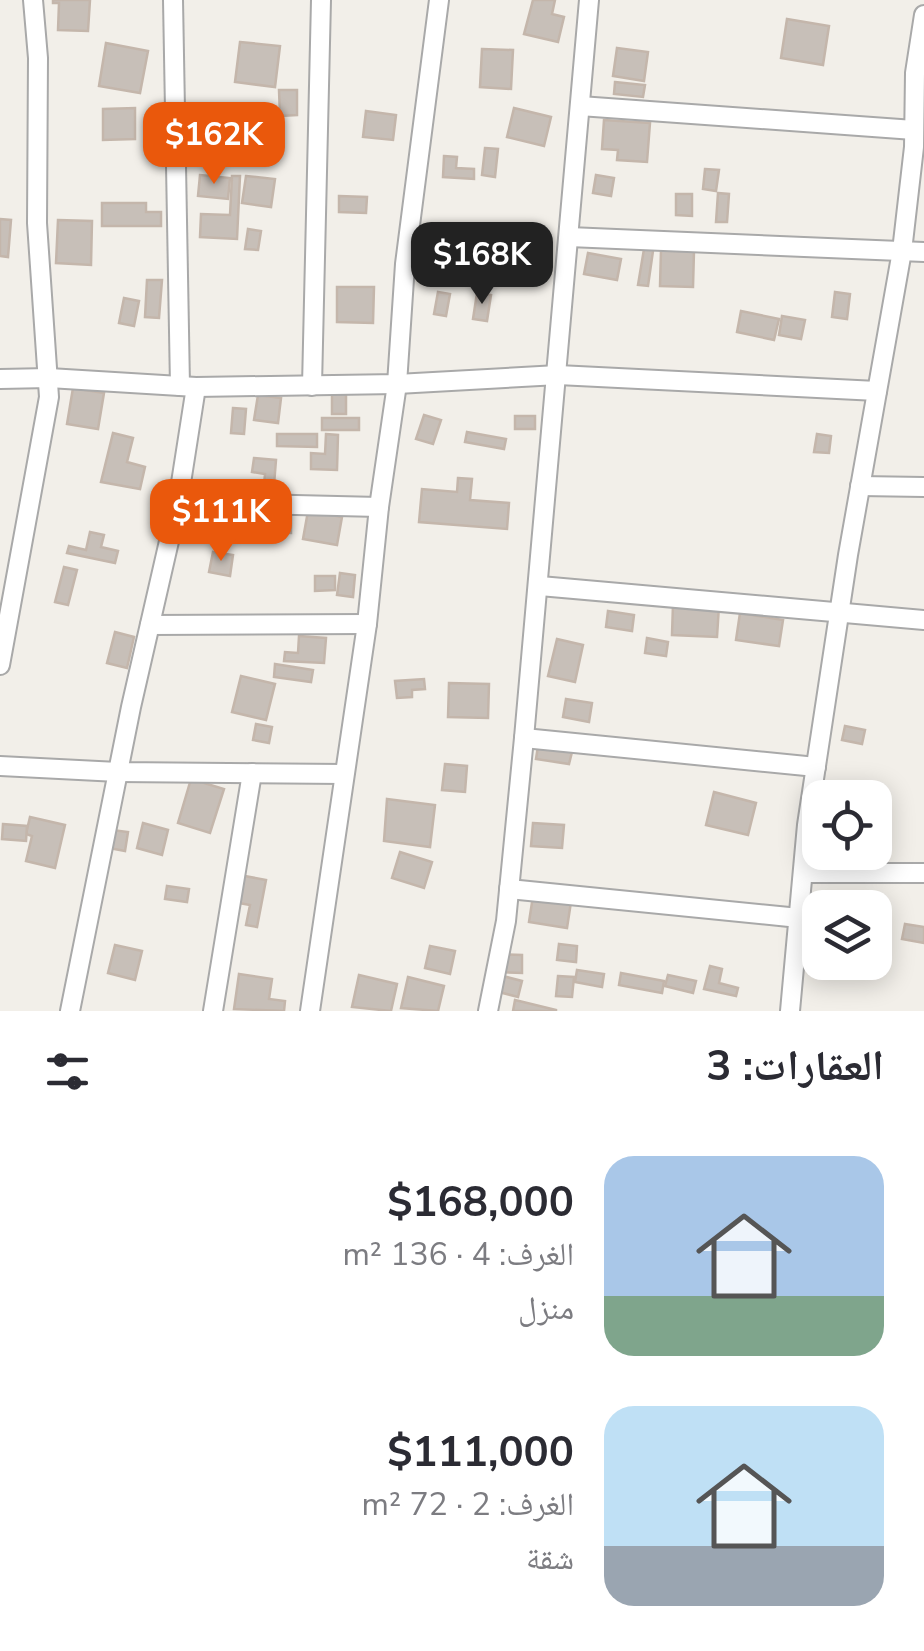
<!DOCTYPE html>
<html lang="ar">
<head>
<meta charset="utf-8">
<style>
	body { margin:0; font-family:"Nunito Sans","Noto Naskh Arabic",sans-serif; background:#f7f7f7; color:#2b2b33; direction:rtl; height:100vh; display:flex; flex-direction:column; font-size:38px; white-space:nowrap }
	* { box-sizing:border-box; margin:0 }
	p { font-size:32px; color:#7c7c81 }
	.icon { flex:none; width:55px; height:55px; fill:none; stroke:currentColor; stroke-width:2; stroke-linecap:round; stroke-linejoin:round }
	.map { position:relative; height:1011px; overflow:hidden; direction:ltr }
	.panel { display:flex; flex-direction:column; background:#fff; flex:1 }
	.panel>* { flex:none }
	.fabs { position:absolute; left:802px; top:780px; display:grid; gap:20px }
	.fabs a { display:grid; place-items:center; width:90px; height:90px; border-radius:20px; background:#fff; box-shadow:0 5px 25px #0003; font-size:50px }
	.price { position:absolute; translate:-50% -85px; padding:0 22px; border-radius:20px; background:#ea580c; color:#fff; font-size:32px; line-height:65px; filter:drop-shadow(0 2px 5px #0008) }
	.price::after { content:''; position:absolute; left:50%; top:60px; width:30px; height:22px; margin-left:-15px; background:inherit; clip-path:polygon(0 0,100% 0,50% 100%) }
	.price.selected { background:#222; color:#fff }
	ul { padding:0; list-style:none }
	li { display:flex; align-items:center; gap:30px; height:250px; padding:0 40px }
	li span { display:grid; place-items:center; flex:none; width:280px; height:200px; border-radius:30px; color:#555 }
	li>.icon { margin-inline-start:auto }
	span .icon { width:120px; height:120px; fill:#fffc; stroke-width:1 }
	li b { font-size:42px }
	h2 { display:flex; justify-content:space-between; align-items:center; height:120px; padding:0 40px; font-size:42px }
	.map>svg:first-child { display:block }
	.building { fill:#c7bfb8; stroke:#c4b6ab; stroke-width:2.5 }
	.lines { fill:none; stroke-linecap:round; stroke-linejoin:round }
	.minor-casing { stroke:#a9a9a9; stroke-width:22 }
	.minor { stroke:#fff; stroke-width:18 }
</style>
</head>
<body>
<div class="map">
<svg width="924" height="1011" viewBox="0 0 924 1011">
	<rect width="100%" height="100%" fill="#f2efe9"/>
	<!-- building -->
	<g class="building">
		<path d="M53 0H90L88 31 58 30 59 3H53Z"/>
		<path d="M533 0H555L552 14 564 17 558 42 524 34Z"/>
		<path d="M787 19 829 26 823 65 781 58Z"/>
		<path d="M240 42 280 46 275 87 235 82Z"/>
		<path d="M106 43 148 51 140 93 99 86Z"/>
		<path d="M617 48 648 52 644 81 613 76Z"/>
		<path d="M482 49 513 50 511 89 480 87Z"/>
		<path d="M615 82 645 85 643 97 614 94Z"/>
		<path d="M279 90H297V115L280 116Z"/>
		<path d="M135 108V139L103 140V109Z"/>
		<path d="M514 108 551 117 544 146 507 137Z"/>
		<path d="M366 111 396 115 393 140 363 137Z"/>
		<path d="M604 120 650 123 647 162 617 160 618 150 602 149Z"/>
		<path d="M485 148 498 149 495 177 482 175Z"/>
		<path d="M444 156 457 157 456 168 474 169V179L443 177Z"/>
		<path d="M705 169 719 170 716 191 703 189Z"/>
		<path d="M200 175 230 178 228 199 198 196Z"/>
		<path d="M596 175 614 178 611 196 593 193Z"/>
		<path d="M232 176H240L237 239 200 237 201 214 230 215Z"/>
		<path d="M246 176 275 179 271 207 242 203Z"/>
		<path d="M718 193 729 194 727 222H716Z"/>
		<path d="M676 194H692V216L676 215Z"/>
		<path d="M339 196 367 197 366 213 339 212Z"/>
		<path d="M102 203H146V212H161V226H102Z"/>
		<path d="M0 219 11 220 8 257 0 256Z"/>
		<path d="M58 220 92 221 91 265 56 263Z"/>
		<path d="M248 229 261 231 258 250 245 249Z"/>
		<path d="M645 243 654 244 648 286 638 285Z"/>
		<path d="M661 250 694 251 693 287 660 286Z"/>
		<path d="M588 253 621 259 617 280 584 274Z"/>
		<path d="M147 280H162L159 318 145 317Z"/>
		<path d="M337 287H374L373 323 337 322Z"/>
		<path d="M438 292 450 294 446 316 434 314Z"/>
		<path d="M835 292 850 294 847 319 832 317Z"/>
		<path d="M477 293 491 295 487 321 473 319Z"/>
		<path d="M124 298 139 301 134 326 119 323Z"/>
		<path d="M741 311 779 319 774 340 737 332Z"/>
		<path d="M782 316 805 320 801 339 779 335Z"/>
		<path d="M73 388 104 393 98 429 67 424Z"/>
		<rect x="332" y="390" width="14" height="24"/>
		<path d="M258 395 281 398 278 423 254 420Z"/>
		<path d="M233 408 246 409 244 434 231 433Z"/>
		<path d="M424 415 441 420 433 444 416 439Z"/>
		<rect x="515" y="416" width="20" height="13"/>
		<rect x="322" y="418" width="37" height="12"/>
		<path d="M467 432 506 439 504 449 465 442Z"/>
		<path d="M113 433 133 438 127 462 145 467 140 489 101 482Z"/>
		<path d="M277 434H317V447L277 446Z"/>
		<path d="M326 434 338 435 337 470 311 469V453L325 454Z"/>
		<path d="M817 434 831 436 829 453 814 452Z"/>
		<path d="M254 458 276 460 274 485 264 484 265 474 252 472Z"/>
		<path d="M458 478 472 479 470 500 509 503 507 529 419 522 422 489 457 492Z"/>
		<path d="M194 509 211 511 207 539 190 537Z"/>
		<path d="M258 510H291V533L258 532Z"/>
		<path d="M308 511 342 517 337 545 303 539Z"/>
		<path d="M90 532 104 535 101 547 118 551 115 563 67 553 69 546 86 550Z"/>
		<path d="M213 552 233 555 230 576 209 572Z"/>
		<path d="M64 567 77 570 68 605 55 602Z"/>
		<path d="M340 573 355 575 353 597 337 595Z"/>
		<path d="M315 576H335V590L315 591Z"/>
		<path d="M673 604 719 606 717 637 672 635Z"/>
		<path d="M608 611 634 615 632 631 606 627Z"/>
		<path d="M740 613 783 620 779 646 736 640Z"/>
		<path d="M115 632 134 637 127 668 107 663Z"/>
		<path d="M299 636 326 638 324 663 284 661 285 652 298 653Z"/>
		<path d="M647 638 668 642 666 656 645 653Z"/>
		<path d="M557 639 583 645 575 682 548 676Z"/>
		<path d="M275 664 313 670 311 682 274 677Z"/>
		<path d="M241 676 275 684 266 720 232 712Z"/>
		<path d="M424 679 425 689 412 690V697L397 698 395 681Z"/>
		<path d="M449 683 489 684 488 718 448 717Z"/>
		<path d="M566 699 592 703 589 722 563 717Z"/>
		<path d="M256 724 272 727 269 743 253 740Z"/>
		<path d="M845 726 865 730 862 744 842 740Z"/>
		<path d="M538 746 572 752 569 764 536 759Z"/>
		<path d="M445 764 467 766 465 792 442 790Z"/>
		<path d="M191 779 224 789 210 833 178 823Z"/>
		<path d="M714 792 756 803 748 835 706 825Z"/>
		<path d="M387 799 435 805 430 847 384 841Z"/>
		<path d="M30 817 65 825 55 868 26 861 32 836 26 834Z"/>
		<path d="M143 823 168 830 162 855 137 848Z"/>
		<path d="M533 823 564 825 562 848 531 846Z"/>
		<path d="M3 824 27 826 26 841 2 839Z"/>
		<path d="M112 830 128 832 125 851 109 848Z"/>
		<path d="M400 852 432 862 424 888 392 878Z"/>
		<path d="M234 874 266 880 257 927 246 925 250 905 228 901Z"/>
		<path d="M167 886 189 889 187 902 165 899Z"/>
		<path d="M533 896 571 902 567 928 529 922Z"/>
		<path d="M905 924 924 927V943L902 939Z"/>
		<path d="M559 944 577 946 576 962 557 960Z"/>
		<path d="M115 945 142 951 135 980 108 973Z"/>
		<path d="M430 946 455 951 450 974 425 968Z"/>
		<path d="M497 954 522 955V973L497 972Z"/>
		<path d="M710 966 722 969 719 983 738 988 736 996 704 989Z"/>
		<path d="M577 970 604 974 602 987 575 982Z"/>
		<path d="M621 973 664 981 662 993 619 985Z"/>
		<path d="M239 974 272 979 269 999 285 1001 284 1011 234 1009Z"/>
		<path d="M359 975 397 984 391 1011 352 1007Z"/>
		<path d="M499 975 522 981 518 997 495 991Z"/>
		<path d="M668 975 696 981 693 993 665 986Z"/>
		<path d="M558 976 574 977 572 997 556 996Z"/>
		<path d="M408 977 444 986 438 1011 401 1008Z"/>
		<path d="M515 1000 556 1010V1011H513Z"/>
	</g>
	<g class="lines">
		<defs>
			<g id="minor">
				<path d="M173 0 180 386"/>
				<path d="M580 106 914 130"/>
				<path d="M569 237 924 252"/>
				<path d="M0 379 49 378 196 387 397 384 558 375 877 391"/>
				<path d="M312 386 321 0"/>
				<path d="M860 486 924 487"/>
				<path d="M178 502 379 507"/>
				<path d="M540 586 924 620"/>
				<path d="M150 625 367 624"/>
				<path d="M0 665 49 397 37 223 38 58 33 0"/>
				<path d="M524 738 816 767"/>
				<path d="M0 766 118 772 344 774"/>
				<path d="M803 873H924"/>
				<path d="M509 889 799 918"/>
				<path d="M70 1011 131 707 178 502 196 387"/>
				<path d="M213 1011 252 773"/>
				<path d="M310 1011 367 624 379 507 397 384 405 264 439 0"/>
				<path d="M488 1011 506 921 524 738 589 0"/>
				<path d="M790 1011 807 825 848 555 902 251 914 147 915 73 924 15"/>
			</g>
		</defs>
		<!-- minor casing -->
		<use href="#minor" class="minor-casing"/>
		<!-- minor -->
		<use href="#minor" class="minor"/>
	</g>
</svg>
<div class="fabs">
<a><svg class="icon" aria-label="locate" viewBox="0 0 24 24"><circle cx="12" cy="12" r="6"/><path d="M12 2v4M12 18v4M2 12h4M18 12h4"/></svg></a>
<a><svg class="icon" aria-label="layers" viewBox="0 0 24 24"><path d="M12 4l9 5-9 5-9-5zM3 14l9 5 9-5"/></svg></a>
</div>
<b class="price" style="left:214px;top:187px">$162K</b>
<b class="price selected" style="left:482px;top:307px">$168K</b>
<b class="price" style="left:221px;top:564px">$111K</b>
</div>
<section class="panel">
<h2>العقارات: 3<svg class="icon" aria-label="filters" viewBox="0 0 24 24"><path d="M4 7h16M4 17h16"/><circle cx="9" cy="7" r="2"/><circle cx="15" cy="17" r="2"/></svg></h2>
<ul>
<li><span style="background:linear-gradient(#a9c7e8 70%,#7fa58c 0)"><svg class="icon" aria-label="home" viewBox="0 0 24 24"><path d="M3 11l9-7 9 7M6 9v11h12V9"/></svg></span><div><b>$168,000</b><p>الغرف: 4 · 136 m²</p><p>منزل</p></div></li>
<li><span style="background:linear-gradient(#bfe0f5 70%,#9aa5b1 0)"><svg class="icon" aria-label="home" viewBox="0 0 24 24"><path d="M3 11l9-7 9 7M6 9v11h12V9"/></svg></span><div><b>$111,000</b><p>الغرف: 2 · 72 m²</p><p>شقة</p></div></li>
</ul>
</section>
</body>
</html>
